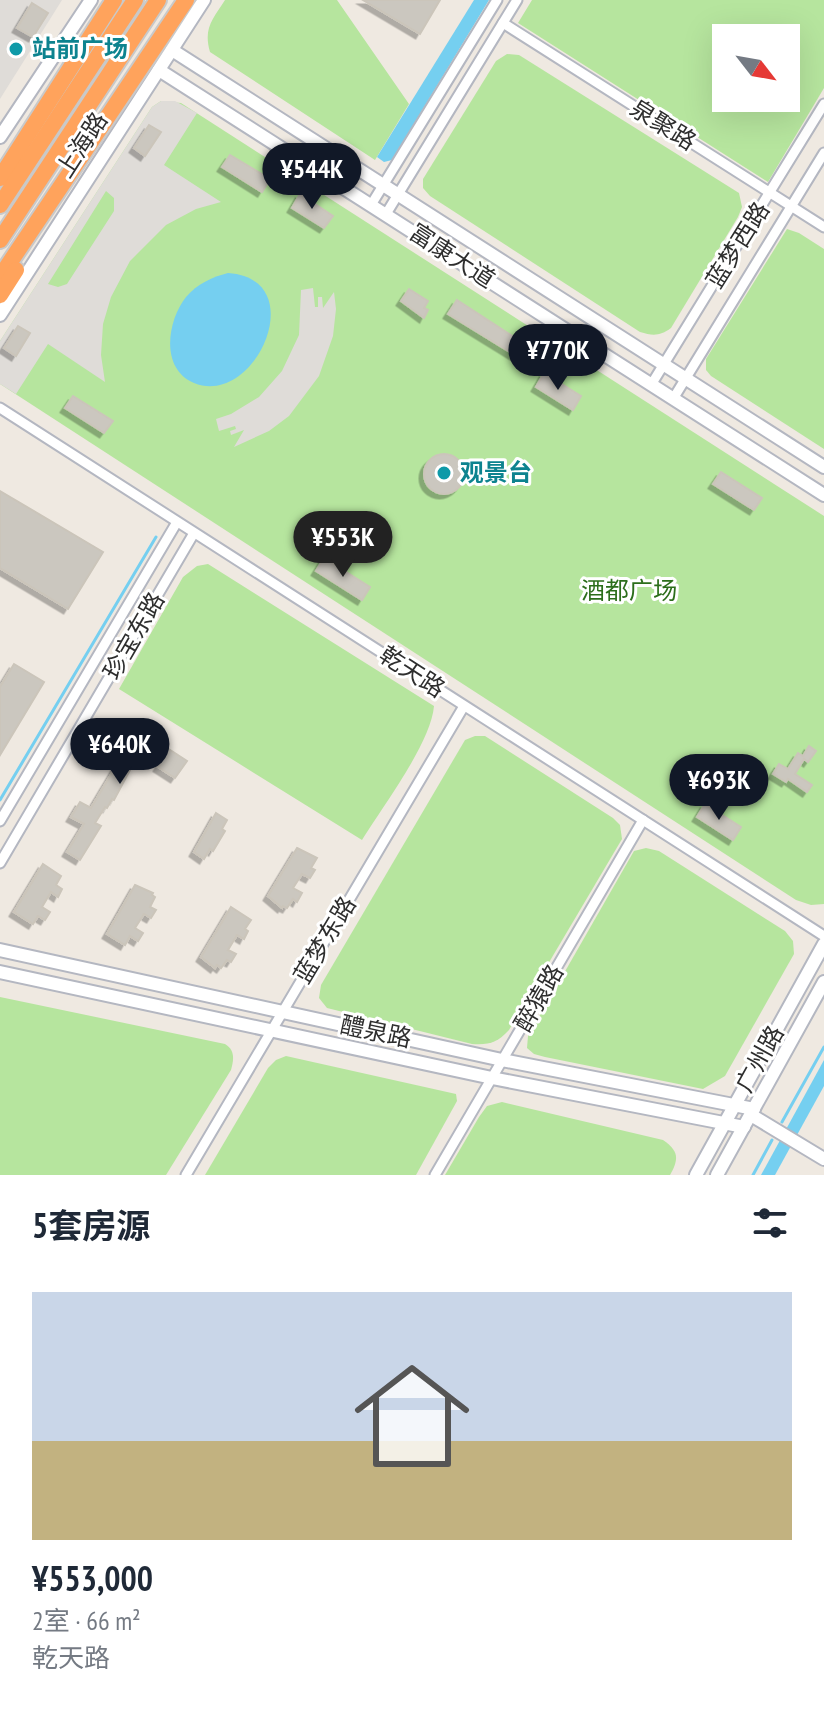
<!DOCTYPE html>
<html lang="zh">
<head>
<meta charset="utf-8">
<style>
	body { margin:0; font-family:"PT Sans Narrow","Noto Sans SC",sans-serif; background:#f6f6f7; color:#1f2937; height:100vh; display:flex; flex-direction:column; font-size:30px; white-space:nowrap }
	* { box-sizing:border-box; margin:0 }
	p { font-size:26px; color:#747a83 }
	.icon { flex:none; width:44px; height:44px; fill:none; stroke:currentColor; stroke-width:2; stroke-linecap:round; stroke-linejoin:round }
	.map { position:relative; height:1175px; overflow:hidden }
	.sheet { display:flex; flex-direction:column; background:#fff; flex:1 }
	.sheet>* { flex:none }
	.needle { width:52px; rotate:121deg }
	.buttons { position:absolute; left:712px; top:24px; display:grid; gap:16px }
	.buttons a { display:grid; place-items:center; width:88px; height:88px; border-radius:0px; background:#fff; box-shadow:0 8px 32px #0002; font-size:40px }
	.price { position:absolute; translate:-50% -68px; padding:0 18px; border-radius:28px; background:#111827; color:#fff; font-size:26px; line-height:52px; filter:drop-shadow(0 2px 4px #0008) }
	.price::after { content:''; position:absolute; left:50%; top:48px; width:24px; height:18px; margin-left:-12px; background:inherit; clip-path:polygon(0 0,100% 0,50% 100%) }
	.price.on { background:#222; color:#fff }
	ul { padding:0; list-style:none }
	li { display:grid; align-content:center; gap:16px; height:424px; padding:0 32px }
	li span { display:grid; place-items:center; height:248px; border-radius:0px; color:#555 }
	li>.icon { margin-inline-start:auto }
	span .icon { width:144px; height:144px; fill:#fffc; stroke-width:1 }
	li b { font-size:34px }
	h2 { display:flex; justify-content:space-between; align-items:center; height:96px; padding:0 32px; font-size:34px }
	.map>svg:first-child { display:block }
	.green { fill:#b6e59e; fill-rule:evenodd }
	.plaza { fill:#dfdcd8; fill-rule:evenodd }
	.water { fill:#75cff0 }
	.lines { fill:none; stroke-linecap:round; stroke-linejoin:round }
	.stream { stroke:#75cff0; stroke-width:3 }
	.building { fill:#cbc7bf; stroke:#cbc5ba; stroke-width:2; filter:url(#shadow) }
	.street-casing { stroke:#b4b7c1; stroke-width:13 }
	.secondary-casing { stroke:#b4b7c1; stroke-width:16 }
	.highway-casing { stroke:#c9c9c9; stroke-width:20 }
	.street { stroke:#fff; stroke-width:9 }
	.secondary { stroke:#fff; stroke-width:12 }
	.highway { stroke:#ffa35c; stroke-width:16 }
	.culture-dot { fill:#0f9aa8; stroke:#fff; stroke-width:3 }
	.labels { text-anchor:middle; stroke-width:6; stroke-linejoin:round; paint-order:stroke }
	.culture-label { font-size:24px; font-weight:bold; fill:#0d838f; stroke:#fff; text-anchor:start }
	.street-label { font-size:24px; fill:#2e2e2e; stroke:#fff }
	.park-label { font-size:24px; fill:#2c6e1b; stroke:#fff }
</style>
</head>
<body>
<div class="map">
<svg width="824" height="1175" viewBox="0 0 824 1175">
	<defs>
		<filter id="shadow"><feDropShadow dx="-4.5" dy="4.5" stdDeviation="0" flood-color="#0004"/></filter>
	</defs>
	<rect width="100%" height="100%" fill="#efe9e1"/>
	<!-- green -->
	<g class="green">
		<path d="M225 0H337L409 104 375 160 210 52C203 28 213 19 225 0Z"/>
		<path d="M532 0H824V88L768 182 518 23ZM726 38H786V98H726Z"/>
		<path d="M507 54 519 55 739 193 742 207 738 217 671 328C660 336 653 336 640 332L430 196 423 188V179L496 61Z"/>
		<path d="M161 101 181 103 824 516V904L811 905 796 900 0 384V341L152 107Z"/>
		<path d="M787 229 799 233 824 249V449L711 376 706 370V359Z"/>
		<path d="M208 564 434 706C431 743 383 806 362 840L119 689 183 577 197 566Z"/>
		<path d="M475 736H485L613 818 620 825 622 839 509 1030C497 1043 489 1045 472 1044L327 1008 319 998 321 985 465 740Z"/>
		<path d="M646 848 659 851 785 931 793 941 794 954 725 1076 703 1089 545 1057 534 1054 527 1048 528 1036 634 851Z"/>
		<path d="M0 997 225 1044C235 1050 234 1059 231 1070L166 1175H0Z"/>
		<path d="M286 1056 456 1094 457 1101 416 1175H205L268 1068 276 1060Z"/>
		<path d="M502 1102 663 1140C679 1151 679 1159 670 1175H445L479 1117 487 1106Z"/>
	</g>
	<!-- plaza -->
	<g class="plaza">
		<path d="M0 0H62L0 99Z"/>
		<path d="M161 101H175L197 113 164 165 221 202 196 209 166 225 130 261 111 297 103 324 101 355 105 382 48 344 16 394 0 384V341L152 107ZM106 191 114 198V211L67 284 58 287 48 284Z"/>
		<path d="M313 288 315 307H318V297H322L323 308 334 292 336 309 333 336 319 376 289 416 269 431 234 447 244 430 231 435 230 431 236 429 235 426 219 431 216 419 231 414 259 397 282 371 299 335 301 290Z"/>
	</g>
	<!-- water -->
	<g class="water">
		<path d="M474 0H489L392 160 384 162 377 157Z"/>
		<path d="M228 273C313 279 255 408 194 383 160 369 167 321 186 297 197 284 212 277 228 273Z"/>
		<path d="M824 1060V1086L775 1175H761Z"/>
	</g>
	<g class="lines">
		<!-- stream -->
		<g class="stream">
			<path d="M0 800 156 537"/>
			<path d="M782 1122 824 1047"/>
			<path d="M753 1175 772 1140"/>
		</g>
	</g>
	<!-- building -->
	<g class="building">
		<path d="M363 0H440L420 34Z"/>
		<path d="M32 3 48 13 33 37 17 28Z"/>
		<path d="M149 125 161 132 145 156 134 148Z"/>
		<path d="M230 155 270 179 262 192 222 167Z"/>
		<path d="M300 194 333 216 324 228 292 208Z"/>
		<path d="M409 289 428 301 424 308 428 310 424 318 401 301Z"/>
		<path d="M457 300 526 345 518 357 448 314Z"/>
		<path d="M18 326 30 333 16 356 4 348Z"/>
		<path d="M544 373 581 396 573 410 536 387Z"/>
		<path d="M73 396 113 421 104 433 65 408Z"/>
		<circle cx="444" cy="474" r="20"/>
		<path d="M721 472 762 498 754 510 713 484Z"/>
		<path d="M0 491 103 552 68 609 0 568Z"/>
		<path d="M324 558 370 587 362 600 316 571Z"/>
		<path d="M14 664 44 682 0 755V687Z"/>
		<path d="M126 727 161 749 164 746 187 761 175 778 158 767 161 762 146 752 143 758 138 755 114 800 112 799 107 808 105 807 95 823 101 826 80 860 67 852 84 824 71 817 80 802 91 808 128 746 119 740Z"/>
		<path d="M809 746 816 751 808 762 804 759 795 774 812 785 807 792 788 779 786 782 773 774 779 764 788 769 798 753 803 756Z"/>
		<path d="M705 804 741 827 733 840 697 817Z"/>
		<path d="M216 813 227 820 222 829 225 831 213 851 210 849 204 859 194 852Z"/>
		<path d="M297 848 317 858 311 868 315 870 310 878 302 874 293 888 302 893 297 902 293 899 287 908 283 906 282 908 268 896Z"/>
		<path d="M43 864 61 876 56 885 62 889 58 897 51 892 42 907 50 912 45 920 38 916 33 924 14 912Z"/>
		<path d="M135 885 153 893 152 895 155 897 150 907 156 910 151 918 144 914 135 928 143 933 138 941 130 936 125 945 107 934Z"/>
		<path d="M231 907 251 920 245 929 248 931 244 939 237 935 228 950 236 954 231 962 227 960 221 968 217 965 215 968 201 957Z"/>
	</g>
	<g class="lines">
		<defs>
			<g id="street">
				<path d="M503 23 824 227"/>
				<path d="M371 205 497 0"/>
				<path d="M386 214 517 0"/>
				<path d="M651 385 824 104"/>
				<path d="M673 399 824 153"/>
				<path d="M0 408 824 936"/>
				<path d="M0 821 177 522"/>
				<path d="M0 863 194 533"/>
				<path d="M186 1175 464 706"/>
				<path d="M435 1175 643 820"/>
			</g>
			<g id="secondary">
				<path d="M172 50 824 467"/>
				<path d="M159 70 824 495"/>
				<path d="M0 137 91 0"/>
				<path d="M0 315 204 0"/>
				<path d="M0 950 502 1060 754 1109"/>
				<path d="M0 972 492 1078 744 1127"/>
				<path d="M751 1115 824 1159"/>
				<path d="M696 1175 824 944"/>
				<path d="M717 1175 824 982"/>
			</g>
			<g id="highway">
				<path d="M0 178 114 0"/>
				<path d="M0 205 135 0"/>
				<path d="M0 240 158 0"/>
				<path d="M0 277 186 0"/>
				<path d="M0 295 16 270"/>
			</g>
		</defs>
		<!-- street casing -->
		<use href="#street" class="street-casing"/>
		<!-- secondary casing -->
		<use href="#secondary" class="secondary-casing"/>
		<!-- highway casing -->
		<use href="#highway" class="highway-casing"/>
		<!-- street -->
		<use href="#street" class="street"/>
		<!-- secondary -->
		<use href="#secondary" class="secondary"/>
		<!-- highway -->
		<use href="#highway" class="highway"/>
	</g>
	<!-- markers -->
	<g class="culture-dot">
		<circle cx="16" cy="49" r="8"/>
		<circle cx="444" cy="473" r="8"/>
	</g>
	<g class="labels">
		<!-- culture labels -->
		<g class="culture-label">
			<text x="32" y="57">站前广场</text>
			<text x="460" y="481">观景台</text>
		</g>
		<!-- street labels -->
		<g class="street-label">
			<text transform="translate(663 125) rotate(32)" y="8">泉聚路</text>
			<text transform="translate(82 145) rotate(-57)" y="8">上海路</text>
			<text transform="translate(738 245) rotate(-58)" y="8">蓝梦西路</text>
			<text transform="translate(452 256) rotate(33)" y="8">富康大道</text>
			<text transform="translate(134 636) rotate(-60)" y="8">珍宝东路</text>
			<text transform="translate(412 672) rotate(33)" y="8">乾天路</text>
			<text transform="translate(325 940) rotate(-59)" y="8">蓝梦东路</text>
			<text transform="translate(539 998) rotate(-60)" y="8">醉猿路</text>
			<text transform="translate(376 1032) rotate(12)" y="8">醴泉路</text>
			<text transform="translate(760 1059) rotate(-61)" y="8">广州路</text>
		</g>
		<!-- park labels -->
		<g class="park-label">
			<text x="629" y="599">酒都广场</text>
		</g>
	</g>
</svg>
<div class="buttons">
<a><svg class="needle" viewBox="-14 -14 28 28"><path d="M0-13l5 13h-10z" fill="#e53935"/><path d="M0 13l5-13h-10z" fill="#747a83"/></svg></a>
</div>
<b class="price" style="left:312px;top:211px">¥544K</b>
<b class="price" style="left:558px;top:392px">¥770K</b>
<b class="price on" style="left:343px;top:579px">¥553K</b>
<b class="price" style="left:120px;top:786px">¥640K</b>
<b class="price" style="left:719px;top:822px">¥693K</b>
</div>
<section class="sheet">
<h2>5套房源<svg class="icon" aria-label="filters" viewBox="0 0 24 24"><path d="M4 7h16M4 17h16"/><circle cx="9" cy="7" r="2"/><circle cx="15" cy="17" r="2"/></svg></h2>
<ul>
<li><span style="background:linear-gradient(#c9d6e8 60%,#c2b280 0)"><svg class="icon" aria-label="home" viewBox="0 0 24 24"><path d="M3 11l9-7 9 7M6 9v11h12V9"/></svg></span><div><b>¥553,000</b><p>2室 · 66 m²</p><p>乾天路</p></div></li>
</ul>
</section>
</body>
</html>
